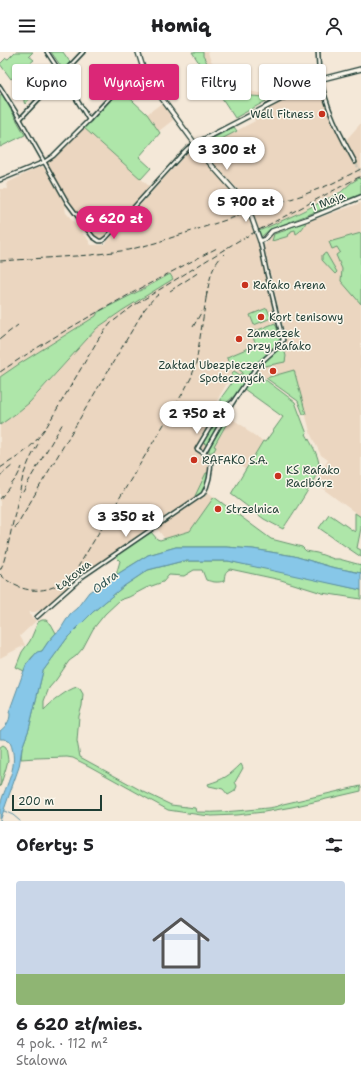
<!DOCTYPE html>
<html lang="pl">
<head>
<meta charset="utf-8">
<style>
	body { margin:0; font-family:"Shantell Sans",sans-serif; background:#f2f2f2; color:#202124; height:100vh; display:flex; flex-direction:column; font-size:15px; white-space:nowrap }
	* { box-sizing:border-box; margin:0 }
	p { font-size:13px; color:#757577 }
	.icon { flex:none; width:22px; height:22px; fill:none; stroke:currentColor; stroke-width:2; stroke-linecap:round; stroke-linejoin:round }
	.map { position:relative; height:769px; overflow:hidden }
	.panel { display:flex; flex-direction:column; background:#fff; flex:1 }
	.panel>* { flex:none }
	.guide { position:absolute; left:12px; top:12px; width:337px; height:36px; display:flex; gap:8px }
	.scale { position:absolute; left:12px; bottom:10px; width:90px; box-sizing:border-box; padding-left:4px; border:2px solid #1f3d34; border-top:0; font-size:11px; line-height:14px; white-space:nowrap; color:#1f3d34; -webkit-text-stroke:3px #fbf7ec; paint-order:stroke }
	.price { position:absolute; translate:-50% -34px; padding:0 9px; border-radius:14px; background:#fff; color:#222; font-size:13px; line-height:26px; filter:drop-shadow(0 1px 2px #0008) }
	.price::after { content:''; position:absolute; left:50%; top:24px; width:12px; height:9px; margin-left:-6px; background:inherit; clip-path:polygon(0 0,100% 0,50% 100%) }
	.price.current { background:#db2777; color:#fff }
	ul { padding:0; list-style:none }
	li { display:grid; align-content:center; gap:8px; height:212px; padding:0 16px }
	li span { display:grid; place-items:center; height:124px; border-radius:4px; color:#555 }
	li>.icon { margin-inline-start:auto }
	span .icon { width:72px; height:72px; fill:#fffc; stroke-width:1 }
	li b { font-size:17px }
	h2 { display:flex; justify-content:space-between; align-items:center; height:48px; padding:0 16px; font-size:17px }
	.tag { padding:0 14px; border-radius:4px; background:#fff; box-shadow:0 1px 3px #0004; font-size:14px; line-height:36px }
	.tag.current { background:#db2777; color:#fff }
	header { display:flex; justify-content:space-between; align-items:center; height:52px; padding:0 16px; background:#fff; font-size:18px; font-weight:800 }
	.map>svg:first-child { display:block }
	.built { fill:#ebd6c0 }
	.green { fill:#aee6a9; stroke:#66926e }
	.water { fill:#87c7e8; stroke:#5d90a0 }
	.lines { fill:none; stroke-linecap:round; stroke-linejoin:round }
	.stream { stroke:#5d90a0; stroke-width:1 }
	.street-tunnel { stroke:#c9c6b7; stroke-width:2.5; stroke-dasharray:2.5 1; stroke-linecap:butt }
	.street-casing { stroke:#1f3d34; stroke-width:5.5 }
	.secondary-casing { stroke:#1f3d34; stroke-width:6 }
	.street { stroke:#fbf7ec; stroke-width:2.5 }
	.secondary { stroke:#fbf7ec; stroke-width:3.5 }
	.rail { stroke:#1f3d34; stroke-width:1; stroke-dasharray:6 3; stroke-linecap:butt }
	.poi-dot { fill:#c8321e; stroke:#fbf7ec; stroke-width:1.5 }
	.labels { text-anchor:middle; stroke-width:3; stroke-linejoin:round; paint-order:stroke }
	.poi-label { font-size:11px; fill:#1f3d34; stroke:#fbf7ec; text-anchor:start }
	.street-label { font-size:11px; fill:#1f3d34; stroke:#fbf7ec }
	.water-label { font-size:12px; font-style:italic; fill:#345958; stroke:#fbf7ec }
</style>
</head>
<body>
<header><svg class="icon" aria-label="menu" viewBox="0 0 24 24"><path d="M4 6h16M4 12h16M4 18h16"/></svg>Homiq<svg class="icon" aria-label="person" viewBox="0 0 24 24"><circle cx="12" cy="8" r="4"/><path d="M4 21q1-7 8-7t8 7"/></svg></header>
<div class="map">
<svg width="361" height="769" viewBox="0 0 361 769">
	<rect width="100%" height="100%" fill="#f4e8d8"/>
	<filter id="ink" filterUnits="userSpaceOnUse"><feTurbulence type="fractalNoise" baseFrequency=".025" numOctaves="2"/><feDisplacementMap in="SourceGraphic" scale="8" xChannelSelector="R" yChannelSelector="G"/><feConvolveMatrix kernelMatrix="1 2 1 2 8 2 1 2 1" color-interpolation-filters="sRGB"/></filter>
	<g filter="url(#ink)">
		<!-- built -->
		<g class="built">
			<path d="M203 0H208L210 7 227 32 238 37 265 42 268 41 283 32 285 35 264 47 263 45 233 41 226 37 217 26 203 4Z"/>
			<path d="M316 31H318L334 75 354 110 357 109 345 89 361 71V126L359 127 358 126 351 131 349 134 288 166 260 179 250 154 252 152 219 117 205 100 208 94 255 69 253 65 258 63 257 61Z"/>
			<path d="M162 51 173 68 159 79 147 62Z"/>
			<path d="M83 75 150 135 104 187 100 188 95 184 72 155 47 111Z"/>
			<path d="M194 95 244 153 257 189 278 280 242 322 240 323 234 319 211 359 223 365 231 366 246 376V378L263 389 245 417 217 400 209 401 210 411 208 424 205 434 197 445 170 462 169 461 156 471 90 517 75 528 45 556 35 560H30L29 562 36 569 20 584 25 593 0 606V373L18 360 38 342 97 276 123 258 173 227 170 222 98 260 96 264 19 312 0 325V137H8L7 131 39 115H43L45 117 67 153 65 156 66 161 68 163 76 173 78 172 84 184H86L91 193H105V192L188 100Z"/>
			<path d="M361 151V181L337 195 340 201 336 203 361 251V465L315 431 328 408 321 403 311 383 294 319 266 326 257 319 256 316 270 303 280 296 286 287 264 194 273 182Z"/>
			<path d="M208 440 214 445 190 479 165 487 156 475 204 445Z"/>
		</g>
		<!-- green -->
		<g class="green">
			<path d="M15 0H33L29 4 34 8 11 27 0 12 6 6 8 7Z"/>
			<path d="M51 0H63L70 10 63 17Z"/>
			<path d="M192 0H203V4C210 15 219 35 232 40 240 44 254 44 264 45L266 49 235 66Z"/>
			<path d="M34 18 38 23 42 21 44 23 43 26C35 33 33 31 23 31V29L25 26H28Z"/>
			<path d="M55 20 48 27 47 26 31 42V45L25 52 24 50V42Z"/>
			<path d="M120 37 147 62 160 81 139 105 151 116 141 127 83 75Z"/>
			<path d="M2 42 25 83 0 95V43Z"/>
			<path d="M234 75 237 79 208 94 205 100 200 93Z"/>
			<path d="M359 126V127L361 126V142L269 178 261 185 259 179 299 161 341 140 351 131Z"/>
			<path d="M306 170C304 175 300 180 296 182L295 178 291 179V181L288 183 289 184 272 189 274 182 287 178 288 176Z"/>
			<path d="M361 181V252L341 229 342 217 336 203 340 200 337 195 332 197 329 190Z"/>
			<path d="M326 201 337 220 335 222 322 208V203Z"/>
			<path d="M170 222 173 227 123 258 97 276 29 351 18 360 0 373V325L19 312 96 264 98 260 147 235Z"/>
			<path d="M267 256 271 266 254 273 250 263Z"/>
			<path d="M275 271 280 284 279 289 254 315 235 343 224 353 221 350V346L231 332 228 329 234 319 240 323 243 321 227 307V305L251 295 255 291 252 282 253 280Z"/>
			<path d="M283 294 286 304 285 310 265 314 262 313 261 312Z"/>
			<path d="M294 318 306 362H303L298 349 266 326Z"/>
			<path d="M255 320 295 350 307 382H306C311 391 319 404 319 414 319 425 290 465 283 477L264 467 231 442 263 389 265 390 283 365 244 337Z"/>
			<path d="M217 365 222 368 207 393 202 390Z"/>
			<path d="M224 370 227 371 214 394 216 395 214 399 209 401V395Z"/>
			<path d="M206 421H209C208 431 204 440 196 445L195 444Z"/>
			<path d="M214 445 271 487 302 495 306 499 317 501 334 507H339L361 513V521L331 515 294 504 253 497 226 495H176L148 503 116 523 120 509 115 504 151 480 157 487 160 488 190 479Z"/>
			<path d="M355 461 361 465V476L357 496 361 498V505L319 476 329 462 355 480Z"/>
			<path d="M183 509H228L280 519 361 538V547L322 541 281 528 230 517C224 520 225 523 224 529 217 531 213 530 206 528L202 518H194L184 524 169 523 163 530 146 536 129 545 120 548 105 562 93 577 83 596 76 604 69 609 56 628 49 636 44 649V658C50 651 68 637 77 635L80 637 83 642 82 654 79 664 77 689 80 705 144 740 171 753 195 756 196 760C217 761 237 759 257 757 266 756 275 756 283 752L361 734V739L292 755 264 760 236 763 212 764 201 763 168 758 89 714 73 706 67 705 36 706 21 707 22 696 29 677 43 619 68 585 93 560 124 534 148 518Z"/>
			<path d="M42 568H46L51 572 56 581 48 590 42 599C33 601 27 611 24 619L16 615 22 600 30 589 38 570Z"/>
			<path d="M3 693 6 695 8 708 6 716 0 735V695Z"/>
			<path d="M241 712 243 716 235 730 237 734 235 739 228 743 223 737 209 734 208 732C224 727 229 724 241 712Z"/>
		</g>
		<!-- water -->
		<path class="water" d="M176 495H226L253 497 294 504 331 515 361 521V538L228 509H183L148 518 124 534 93 560 68 585 43 619 29 677 22 696 19 715 0 769C0 764 0 758 0 753 6 731 20 714 10 690L5 687H0V679C5 675 10 670 10 662L9 660 26 613 37 600 42 599 48 590 56 581 60 578 70 562 77 556 89 540 148 503Z"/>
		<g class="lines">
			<!-- stream -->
			<path class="stream" d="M4 759 13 763 20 769"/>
			<!-- street-tunnel -->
			<path class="street-tunnel" d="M355 110 361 120"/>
			<defs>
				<g id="street">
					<path d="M47 0 62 23 89 68"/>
					<path d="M318 0C318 40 336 76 355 110"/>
					<path d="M0 35 20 67 67 150 93 185 99 189H102L106 186 183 101 188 96 195 92"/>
					<path d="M20 67 83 0"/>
					<path d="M0 128 44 110 53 104 89 68 131 23 143 16"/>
					<path d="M233 350 257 314 278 295 283 288 267 222 260 189"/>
					<path d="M37 565 82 525 203 442C210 431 211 418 211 406L197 397 219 360 233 350 204 401"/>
				</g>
				<g id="secondary">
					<path d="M138 0 143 16 152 33 207 108 247 153 260 189 265 187 272 179 307 167 361 145"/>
					<path d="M195 92 314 30 326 26 361 17"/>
				</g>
			</defs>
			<!-- street casing -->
			<use href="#street" class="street-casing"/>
			<!-- secondary casing -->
			<use href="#secondary" class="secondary-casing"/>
			<!-- street -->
			<use href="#street" class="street"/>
			<!-- secondary -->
			<use href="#secondary" class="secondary"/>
			<!-- rail -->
			<g class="rail">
				<path d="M0 209 91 203 128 198 155 191 303 143 331 132 361 117"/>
				<path d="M170 239 199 220"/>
				<path d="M206 246C210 228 210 215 225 201"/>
				<path d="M193 275 202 259"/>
				<path d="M0 287 18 273"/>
				<path d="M0 320C69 273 143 235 217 196"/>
				<path d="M0 416 22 402 35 390 47 374 99 286 111 271 133 254 238 189 361 124"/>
				<path d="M0 424 13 413"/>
				<path d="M23 440 31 425 63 371"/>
				<path d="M0 447 17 425 22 415"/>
				<path d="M15 476 144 258 153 247 159 242"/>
				<path d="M0 518 3 512 7 498 23 424 29 409 39 390"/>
				<path d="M0 522C22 545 54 543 75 520L184 339 191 326 196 312 207 240"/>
			</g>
		</g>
	</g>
	<!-- markers -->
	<g class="poi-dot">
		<circle cx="322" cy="62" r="4"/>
		<circle cx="245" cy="233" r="4"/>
		<circle cx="261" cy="265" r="4"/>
		<circle cx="239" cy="287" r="4"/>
		<circle cx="273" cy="319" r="4"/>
		<circle cx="194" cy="408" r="4"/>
		<circle cx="278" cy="424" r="4"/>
		<circle cx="218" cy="457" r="4"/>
	</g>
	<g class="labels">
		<!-- poi labels -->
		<g class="poi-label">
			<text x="314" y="66" text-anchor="end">Well Fitness</text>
			<text x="253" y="237">Rafako Arena</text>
			<text x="269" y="269">Kort tenisowy</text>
			<text x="247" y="285">Zameczek<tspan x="247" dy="13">przy Rafako</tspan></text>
			<text x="265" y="317" text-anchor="end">Zakład Ubezpieczeń<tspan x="265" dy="13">Społecznych</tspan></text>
			<text x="202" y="412">RAFAKO S.A.</text>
			<text x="286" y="422">KS Rafako<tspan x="286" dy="13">Racibórz</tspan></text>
			<text x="226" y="461">Strzelnica</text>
		</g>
		<!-- street labels -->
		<g class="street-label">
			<text transform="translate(328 149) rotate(-22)" y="4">1 Maja</text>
			<text transform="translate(73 523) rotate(-39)" y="4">Łąkowa</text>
		</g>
		<!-- water labels -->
		<g class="water-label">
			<text transform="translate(105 530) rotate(-38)" y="4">Odra</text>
		</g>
	</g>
</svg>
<div class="scale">200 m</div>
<b class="price" style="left:227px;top:119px">3 300 zł</b>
<b class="price" style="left:246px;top:171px">5 700 zł</b>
<b class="price current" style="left:114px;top:188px">6 620 zł</b>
<b class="price" style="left:197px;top:383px">2 750 zł</b>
<b class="price" style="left:126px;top:486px">3 350 zł</b>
<div class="guide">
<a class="tag">Kupno</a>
<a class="tag current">Wynajem</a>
<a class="tag">Filtry</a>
<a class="tag">Nowe</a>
</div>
</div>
<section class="panel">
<h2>Oferty: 5<svg class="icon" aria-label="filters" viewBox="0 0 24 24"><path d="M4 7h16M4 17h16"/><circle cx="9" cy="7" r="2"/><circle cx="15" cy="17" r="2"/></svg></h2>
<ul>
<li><span style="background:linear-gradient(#c9d6e8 75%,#8fb573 0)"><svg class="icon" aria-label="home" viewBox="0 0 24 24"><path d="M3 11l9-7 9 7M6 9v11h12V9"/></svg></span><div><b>6 620 zł/mies.</b><p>4 pok. · 112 m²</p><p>Stalowa</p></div></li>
</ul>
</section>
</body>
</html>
